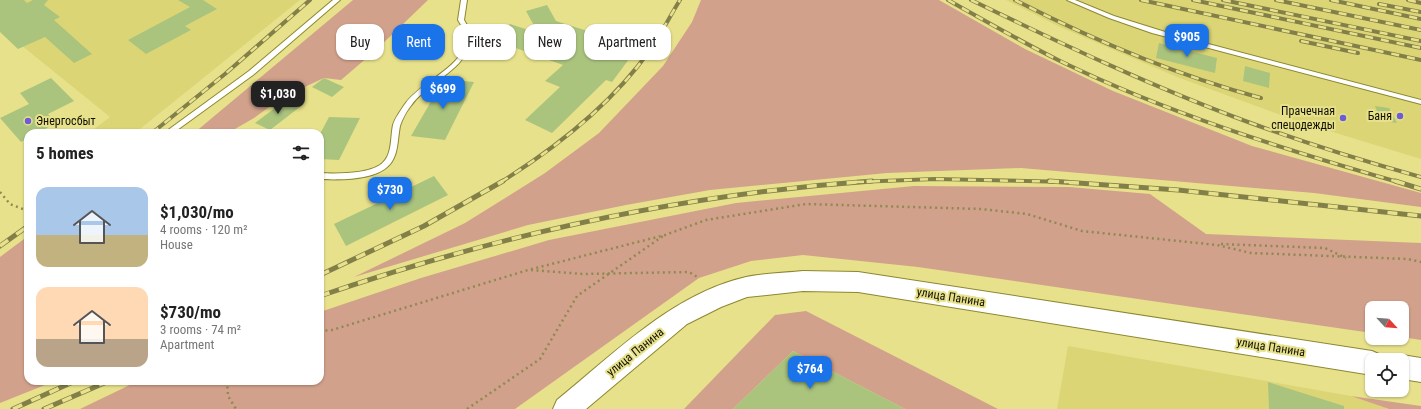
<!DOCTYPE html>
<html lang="en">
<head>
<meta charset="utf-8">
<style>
	body { margin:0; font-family:"Roboto Condensed",sans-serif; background:#f6f6f6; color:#222; height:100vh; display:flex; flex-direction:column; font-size:15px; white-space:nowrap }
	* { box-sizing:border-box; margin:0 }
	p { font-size:13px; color:#767676 }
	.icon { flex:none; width:22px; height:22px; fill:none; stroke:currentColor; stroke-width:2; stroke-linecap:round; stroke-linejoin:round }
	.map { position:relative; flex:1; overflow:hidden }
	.side { position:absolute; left:24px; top:129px; width:300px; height:256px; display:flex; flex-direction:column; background:#fff; border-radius:12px; box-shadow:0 1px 3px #0004 }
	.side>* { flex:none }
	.hud { position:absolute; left:336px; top:24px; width:380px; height:36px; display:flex; gap:8px }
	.needle { width:26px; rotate:116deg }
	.fabs { position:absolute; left:1365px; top:301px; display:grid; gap:8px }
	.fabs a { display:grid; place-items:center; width:44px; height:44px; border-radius:8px; background:#fff; box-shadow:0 1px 3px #0004; font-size:20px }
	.price { position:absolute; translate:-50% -34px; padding:0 9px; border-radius:8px; background:#1a73e8; color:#fff; font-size:13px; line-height:26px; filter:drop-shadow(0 1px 2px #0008) }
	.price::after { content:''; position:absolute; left:50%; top:24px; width:12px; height:9px; margin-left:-6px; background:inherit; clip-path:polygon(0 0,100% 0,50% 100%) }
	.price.current { background:#222; color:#fff }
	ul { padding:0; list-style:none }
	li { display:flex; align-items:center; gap:12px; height:100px; padding:0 12px }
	li span { display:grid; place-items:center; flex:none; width:112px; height:80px; border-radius:12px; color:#555 }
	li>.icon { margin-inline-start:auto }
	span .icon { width:48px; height:48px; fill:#fffc; stroke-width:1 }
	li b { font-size:17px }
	h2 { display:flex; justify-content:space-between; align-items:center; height:48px; padding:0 12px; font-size:17px }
	.tag { padding:0 14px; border-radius:12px; background:#fff; box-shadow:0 1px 3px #0004; font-size:14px; line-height:36px }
	.tag.current { background:#1a73e8; color:#fff }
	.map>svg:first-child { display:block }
	.built { fill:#dcd576 }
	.green { fill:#d2a18b }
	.building { fill:#aac47e }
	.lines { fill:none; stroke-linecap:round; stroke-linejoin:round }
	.lane-casing { stroke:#8d8730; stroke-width:2 }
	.primary-casing { stroke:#8d8730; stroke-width:2 }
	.path { stroke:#8f8a51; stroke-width:2.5; stroke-dasharray:2 3.5; stroke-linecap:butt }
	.lane { fill:#fff; fill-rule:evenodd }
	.primary { fill:#fff; fill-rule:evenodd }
	.rail-far1-casing { stroke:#837f49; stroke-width:4 }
	.rail-casing { stroke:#837f49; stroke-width:5 }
	.rail-far1 { stroke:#e7e18b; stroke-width:2.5; stroke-dasharray:8; stroke-linecap:butt }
	.rail { stroke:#e7e18b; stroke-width:3.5; stroke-dasharray:10; stroke-linecap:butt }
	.poi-dot { fill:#6c5cd6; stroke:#e7e18b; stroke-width:1.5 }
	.labels { text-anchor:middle; stroke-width:4; stroke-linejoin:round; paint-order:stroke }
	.poi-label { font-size:12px; fill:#121000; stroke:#e7e18b; text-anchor:end }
	.street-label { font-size:12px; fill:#121000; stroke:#e7e18b }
</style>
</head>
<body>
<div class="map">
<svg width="1421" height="409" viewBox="0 0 1421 409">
	<rect width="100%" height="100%" fill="#e7e18b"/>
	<!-- built -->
	<g class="built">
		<path d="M0 0H300L135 133H89L110 117 0 28Z"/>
		<path d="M1006 0H1421V159L1300 122 1177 77 1060 27Z"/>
		<path d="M1068 346 1351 396 1389 409H1057Z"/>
	</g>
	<!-- green -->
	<g class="green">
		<path d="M353 0H428L376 50 341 80 324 78 283 97 254 118 228 133H194Z"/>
		<path d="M701 0H939L1025 49 1113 91 1252 146 1421 193V207L1314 193 1021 168 887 173 710 190 626 205 528 225 354 277 465 223 545 173 599 133 663 66 692 22Z"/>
		<path d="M914 186 1069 187 1150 194 1206 234 1421 243V340L1402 337V308H1372V333L918 267 803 255 751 261 699 278 515 409H80L138 381H320V312L421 278 549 240 736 203Z"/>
		<path d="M28 236V381H55L0 403V257Z"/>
		<path d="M806 311 998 409H905L793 351 733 409H684L775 315Z"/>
		<path d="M1351 396 1421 406V409H1389Z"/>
	</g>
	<!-- building -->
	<g class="building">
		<path d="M0 0H24L27 3 33 0H48L44 5 60 17 54 20 92 54 74 63 45 37 18 49 0 32Z"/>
		<path d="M178 0H203L217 9 185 26 191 30 146 54 128 40 190 7Z"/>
		<path d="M547 5 556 21 638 47 612 82 606 80 552 133 525 120 560 87 545 81 563 65 493 40 510 24 538 33 526 11Z"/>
		<path d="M1159 43 1217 58 1215 73 1156 58Z"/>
		<path d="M1245 66 1270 73 1269 88 1243 81Z"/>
		<path d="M51 78 74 101 48 114 56 123 38 133H28V138L21 142 0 118 29 104 20 93Z"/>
		<path d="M324 78 344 87 332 97 312 87Z"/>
		<path d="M444 79 474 82 445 140 411 136Z"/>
		<path d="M287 99 301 106 270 130 255 123Z"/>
		<path d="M1375 106 1389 108 1397 123 1381 121Z"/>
		<path d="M329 117 360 118 339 160 320 159V134Z"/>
		<path d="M434 176 448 195 346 246 334 224Z"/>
		<path d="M793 351 905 409H733Z"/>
		<path d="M1268 382 1344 406V409H1269Z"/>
	</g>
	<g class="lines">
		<defs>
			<g id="lane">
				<path d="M333 0H340L253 75 173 133H164L249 71Z"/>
				<path d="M461 0H467L464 20 473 35C465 74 430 78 410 107 406 112 402 120 400 126 397 141 399 158 386 168 371 180 338 180 320 179V173C336 174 366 174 380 165 393 156 390 139 393 125 395 118 401 110 405 104 419 84 453 71 463 50 465 45 466 40 467 35L458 20Z"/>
				<path d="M1067 0H1075L1114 16 1178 36 1421 100V104L1152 33 1109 18Z"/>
			</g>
			<g id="primary">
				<path d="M803 271 858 272 1372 351 1381 355 1383 360H1372V375L858 292 803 291 747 297 721 307 687 324 586 409H553L557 400C614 354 672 294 746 277 764 273 784 273 803 271Z"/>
				<path d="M1402 355 1421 358V382L1402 379V360H1392Z"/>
			</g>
		</defs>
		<!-- lane casing -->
		<use href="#lane" class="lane-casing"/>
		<!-- primary casing -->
		<use href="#primary" class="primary-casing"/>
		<!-- path -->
		<g class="path">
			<path d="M0 192 10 204 28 211"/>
			<path d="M1221 244 1325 248 1346 258"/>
			<path d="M531 270 583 274 689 272 699 278"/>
			<path d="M320 331 332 330 528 270 665 235 706 220 806 204 981 209 1027 214 1082 231 1217 245 1251 253 1408 259 1421 262"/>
			<path d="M227 381 228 396 236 409"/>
			<path d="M467 409 540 359 577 296 663 236"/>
		</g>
		<!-- lane -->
		<use href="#lane" class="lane"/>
		<!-- primary -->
		<use href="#primary" class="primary"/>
		<defs>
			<g id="rail-far1">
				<path d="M948 0C985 21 1022 42 1060 61 1167 113 1283 149 1398 182"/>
				<path d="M971 0C1062 44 1153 87 1248 122 1305 143 1363 161 1421 177"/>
				<path d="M1015 0C1093 40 1176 75 1261 98"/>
				<path d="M1141 0 1421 60"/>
				<path d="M1193 0 1421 48"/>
				<path d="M1223 0 1421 41"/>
				<path d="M1276 0 1421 30"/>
				<path d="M1331 0 1421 19"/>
				<path d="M1408 0 1421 3"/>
				<path d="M1379 4 1421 12"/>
				<path d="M1301 41 1358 53"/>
				<path d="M152 133 225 74 310 0"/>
				<path d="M501 182C557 147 612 104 650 50 661 34 670 16 680 0"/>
				<path d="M856 182 935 179 1069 182"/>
			</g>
			<g id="rail">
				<path d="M1049 181 1178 190 1421 216"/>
				<path d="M1395 181 1421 189"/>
				<path d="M0 246 28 226"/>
				<path d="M320 275 424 226 503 181"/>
				<path d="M320 296C498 235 683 194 872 181"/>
				<path d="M13 409 75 381"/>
				<path d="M44 409 109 381"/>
			</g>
		</defs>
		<!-- rail-far1 casing -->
		<use href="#rail-far1" class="rail-far1-casing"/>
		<!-- rail casing -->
		<use href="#rail" class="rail-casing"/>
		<!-- rail-far1 -->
		<use href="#rail-far1" class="rail-far1"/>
		<!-- rail -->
		<use href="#rail" class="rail"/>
	</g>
	<!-- markers -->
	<g class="poi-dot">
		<circle cx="1400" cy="116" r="4"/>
		<circle cx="1343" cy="118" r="4"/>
		<circle cx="28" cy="121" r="4"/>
	</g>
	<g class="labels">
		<!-- poi labels -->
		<g class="poi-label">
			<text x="1335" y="115">Прачечная<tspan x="1335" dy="14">спецодежды</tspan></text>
			<text x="1392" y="120">Баня</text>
			<text x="36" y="125" text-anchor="start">Энергосбыт</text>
		</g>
		<!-- street labels -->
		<g class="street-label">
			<text transform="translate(951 297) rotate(9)" y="4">улица Панина</text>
			<text transform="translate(1271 347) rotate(9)" y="4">улица Панина</text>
			<text transform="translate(635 352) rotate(-39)" y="4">улица Панина</text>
		</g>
	</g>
</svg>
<div class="fabs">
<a><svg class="needle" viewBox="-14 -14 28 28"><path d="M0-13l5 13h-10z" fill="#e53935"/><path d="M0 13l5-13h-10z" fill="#767676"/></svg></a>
<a><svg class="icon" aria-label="locate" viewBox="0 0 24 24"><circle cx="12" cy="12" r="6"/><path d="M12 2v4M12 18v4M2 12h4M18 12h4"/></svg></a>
</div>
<b class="price" style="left:1187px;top:58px">$905</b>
<b class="price" style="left:443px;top:110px">$699</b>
<b class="price current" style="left:278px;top:115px">$1,030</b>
<b class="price" style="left:390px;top:211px">$730</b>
<b class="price" style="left:810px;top:390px">$764</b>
<div class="hud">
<a class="tag">Buy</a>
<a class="tag current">Rent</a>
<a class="tag">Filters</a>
<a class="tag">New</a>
<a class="tag">Apartment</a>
</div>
<section class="side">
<h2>5 homes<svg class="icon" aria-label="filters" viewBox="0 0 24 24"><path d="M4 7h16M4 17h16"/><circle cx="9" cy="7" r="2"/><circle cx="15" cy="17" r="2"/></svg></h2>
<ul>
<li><span style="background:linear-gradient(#a9c7e8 60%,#c2b280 0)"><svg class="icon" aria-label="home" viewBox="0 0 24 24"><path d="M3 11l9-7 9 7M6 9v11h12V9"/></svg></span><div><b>$1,030/mo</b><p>4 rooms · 120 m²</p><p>House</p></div></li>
<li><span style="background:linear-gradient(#ffd9b3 65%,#b9a48a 0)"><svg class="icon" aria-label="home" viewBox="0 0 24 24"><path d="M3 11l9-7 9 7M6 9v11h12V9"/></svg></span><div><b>$730/mo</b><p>3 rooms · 74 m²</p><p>Apartment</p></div></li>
</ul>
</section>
</div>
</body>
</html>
